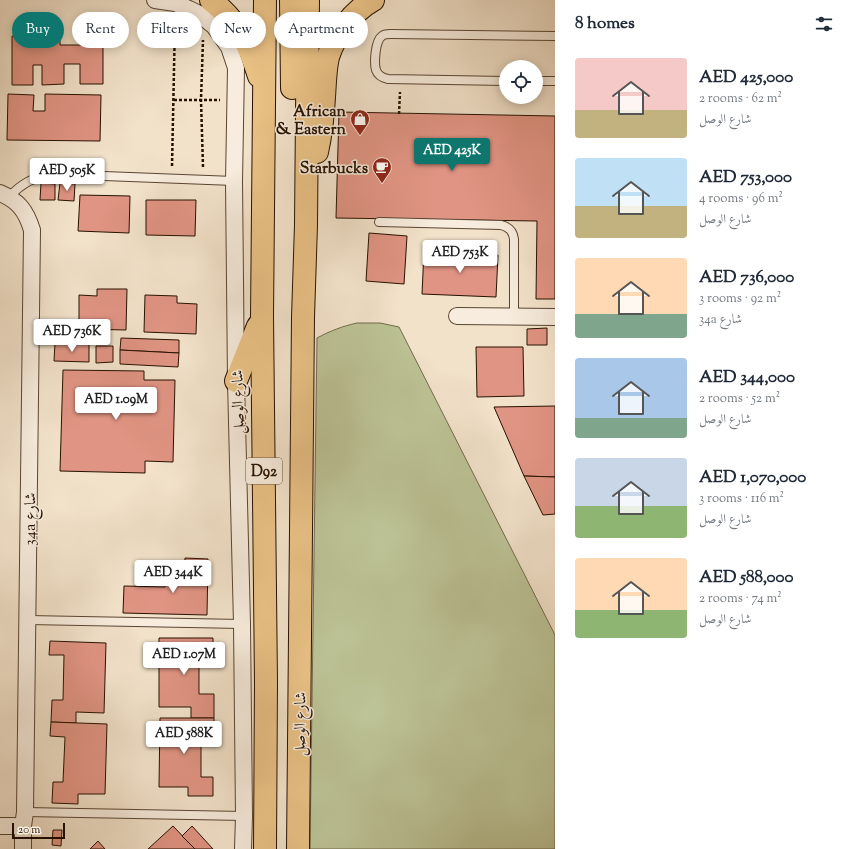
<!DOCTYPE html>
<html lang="en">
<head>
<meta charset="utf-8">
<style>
	body { margin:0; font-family:"Sorts Mill Goudy",Amiri,serif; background:#f2f2f3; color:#1f2937; height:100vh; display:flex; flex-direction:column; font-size:15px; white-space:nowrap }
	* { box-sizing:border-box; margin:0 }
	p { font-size:13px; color:#747a83 }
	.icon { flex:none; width:22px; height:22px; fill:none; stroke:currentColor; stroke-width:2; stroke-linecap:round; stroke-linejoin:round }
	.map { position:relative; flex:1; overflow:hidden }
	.panel { display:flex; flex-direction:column; background:#fff; width:300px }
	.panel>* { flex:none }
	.banner { position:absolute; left:12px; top:12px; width:380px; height:36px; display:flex; gap:8px }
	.buttons { position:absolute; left:499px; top:60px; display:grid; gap:8px }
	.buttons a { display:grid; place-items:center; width:44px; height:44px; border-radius:50%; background:#fff; box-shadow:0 2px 10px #0003; font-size:20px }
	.scale { position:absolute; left:12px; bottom:10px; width:53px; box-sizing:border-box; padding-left:4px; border:2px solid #271100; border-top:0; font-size:11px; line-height:14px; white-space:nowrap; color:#271100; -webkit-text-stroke:3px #f7ecdd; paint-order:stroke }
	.price { position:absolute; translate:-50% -34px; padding:0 9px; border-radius:4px; background:#fff; color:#222; font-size:13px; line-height:26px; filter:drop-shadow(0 1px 2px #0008) }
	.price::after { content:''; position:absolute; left:50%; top:24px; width:12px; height:9px; margin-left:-6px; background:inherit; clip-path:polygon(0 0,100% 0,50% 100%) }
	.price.selected { background:#0f766e; color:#fff }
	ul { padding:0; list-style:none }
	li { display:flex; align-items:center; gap:12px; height:100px; padding:0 20px }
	li span { display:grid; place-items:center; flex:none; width:112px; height:80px; border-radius:4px; color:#555 }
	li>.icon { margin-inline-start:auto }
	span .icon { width:48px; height:48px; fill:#fffc; stroke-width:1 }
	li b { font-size:17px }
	h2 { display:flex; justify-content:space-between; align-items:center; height:48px; padding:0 20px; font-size:17px }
	.tag { padding:0 14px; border-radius:18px; background:#fff; box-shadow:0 2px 10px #0003; font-size:14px; line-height:36px }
	.tag.selected { background:#0f766e; color:#fff }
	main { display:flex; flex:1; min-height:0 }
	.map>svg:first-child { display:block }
	.green { fill:#bcc396; stroke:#726a4b }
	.building { fill:#e09483; stroke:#271100 }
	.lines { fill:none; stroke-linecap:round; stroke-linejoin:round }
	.service-casing { stroke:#5a4532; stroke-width:10 }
	.minor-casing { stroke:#5a4532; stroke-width:18 }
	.primary-casing { stroke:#271100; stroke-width:24 }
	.path { stroke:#271100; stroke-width:2.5; stroke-dasharray:3 2; stroke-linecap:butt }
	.service { stroke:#f7ecdd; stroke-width:8 }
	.minor { stroke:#f7ecdd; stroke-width:16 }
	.primary { stroke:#e9c185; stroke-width:22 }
	.labels { text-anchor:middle; stroke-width:3; stroke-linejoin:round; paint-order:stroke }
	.shield { fill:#f7ecdd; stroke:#655342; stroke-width:1 }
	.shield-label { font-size:15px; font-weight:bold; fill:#271100 }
	.poi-label { font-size:16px; font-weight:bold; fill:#271100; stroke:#f7ecdd; text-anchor:end }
	.street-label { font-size:16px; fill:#271100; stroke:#f7ecdd }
</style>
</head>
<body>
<main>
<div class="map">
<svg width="555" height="849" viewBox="0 0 555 849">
	<rect width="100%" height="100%" fill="#f2e2ca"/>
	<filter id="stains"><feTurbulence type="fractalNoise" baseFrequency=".005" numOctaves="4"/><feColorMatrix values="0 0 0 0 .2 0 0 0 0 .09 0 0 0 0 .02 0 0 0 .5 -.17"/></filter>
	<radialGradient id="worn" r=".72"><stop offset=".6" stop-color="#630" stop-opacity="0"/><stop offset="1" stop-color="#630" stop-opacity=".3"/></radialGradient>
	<!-- green -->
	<path class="green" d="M357 323H380L399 327 555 635V849H310L317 338C330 331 343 326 357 323Z"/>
	<!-- building -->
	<g class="building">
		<path d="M60 35V45H83V36H103V84H80V64H64V84L42 85V65H33V85H12V36Z"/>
		<path d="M8 94 34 95 33 111H45V94L101 95 100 141 7 140Z"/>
		<path d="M339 112 555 116V299H536L537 221 336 218Z"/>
		<path d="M41 183 55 184V200H40Z"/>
		<path d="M60 183 75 184 74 201 58 200Z"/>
		<path d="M80 195 130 196 129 233 78 231Z"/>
		<path d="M146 200H196L195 236 146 235Z"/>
		<path d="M369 233 407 236 404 284 366 281Z"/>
		<path d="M424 251 498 255 496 297 422 294Z"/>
		<path d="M97 289H127L126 330 79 329V295L97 296Z"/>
		<path d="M145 295 177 296V303L197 304 196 334 144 332Z"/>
		<path d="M55 326H71L70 343H55Z"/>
		<path d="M547 328V345H527V329Z"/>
		<path d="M121 338 179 340V353L120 350Z"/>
		<path d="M55 343 89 344V362L54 361Z"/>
		<path d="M96 346H113V362L96 363Z"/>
		<path d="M476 347H523L524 396 477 397Z"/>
		<path d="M120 350 179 353 178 367 120 364Z"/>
		<path d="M63 370 144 371V380H175L173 462 145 461V473L60 471Z"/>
		<path d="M555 406V477L524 476 494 407Z"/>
		<path d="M524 476 555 477V514L543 515Z"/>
		<path d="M185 558 208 559 207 615 123 613 124 586 165 587V578L184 579Z"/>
		<path d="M159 638H213V651H199V694H214V718H191V707H159Z"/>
		<path d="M50 641 106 643 104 713 76 712V723L51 722 52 700H63L64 655H49Z"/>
		<path d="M160 718H214V733H201V777H213V796H188V787H159Z"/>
		<path d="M51 722 107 724 105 794H78V804L52 803 53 782H63L65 737 50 736Z"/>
		<path d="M173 826 195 849H148Z"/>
		<path d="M192 826 213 849H195L182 836Z"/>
		<path d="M53 830H62L61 846 52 845Z"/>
		<path d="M98 841 105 849H90Z"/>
	</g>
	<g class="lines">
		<defs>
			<g id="service">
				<path d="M506 81 388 79C383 78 378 76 376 70 374 63 375 41 382 36 384 34 388 34 391 34L555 36"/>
				<path d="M536 81H555"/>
				<path d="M9 197C22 183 34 177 52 174L234 181"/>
				<path d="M379 222 501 225C509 227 513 231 514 239V317"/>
				<path d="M28 620 242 624"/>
				<path d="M25 812 244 816"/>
			</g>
			<g id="minor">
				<path d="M155 0 175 3 189 9 199 14 214 26 229 47 236 68 234 181 236 381 242 624 244 816 243 849"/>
				<path d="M0 193C19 201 26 211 32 230L25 812 23 826V849"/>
				<path d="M457 316 555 317"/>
				<path d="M0 826H23"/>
			</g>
			<g id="primary">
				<path d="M211 0C239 23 248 42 259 76"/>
				<path d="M291 0 292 88"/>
				<path d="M317 152C321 134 323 116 324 97 325 84 325 70 328 57 335 35 352 12 373 0"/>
				<path d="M236 381 258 326"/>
				<path d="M265 849 266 683 262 316 265 0"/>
				<path d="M298 849 303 317 306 225 308 0"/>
			</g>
		</defs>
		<!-- service casing -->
		<use href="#service" class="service-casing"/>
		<!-- minor casing -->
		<use href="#minor" class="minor-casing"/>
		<!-- primary casing -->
		<use href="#primary" class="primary-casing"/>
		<!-- path -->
		<g class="path">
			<path d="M174 100H220"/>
			<path d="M399 114 400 92"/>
			<path d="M172 166 175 21"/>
			<path d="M203 167 201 100 203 40"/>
		</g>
		<!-- service -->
		<use href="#service" class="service"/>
		<!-- minor -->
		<use href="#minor" class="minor"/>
		<!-- primary -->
		<use href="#primary" class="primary"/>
	</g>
	<!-- icons -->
	<defs>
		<symbol id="shop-pin" viewBox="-11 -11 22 30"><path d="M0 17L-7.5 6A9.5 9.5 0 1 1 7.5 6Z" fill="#8f2418" stroke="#f7ecdd"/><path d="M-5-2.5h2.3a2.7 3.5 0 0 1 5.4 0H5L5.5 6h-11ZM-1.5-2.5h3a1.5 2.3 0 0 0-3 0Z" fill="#fff"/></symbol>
		<symbol id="cafe-pin" viewBox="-11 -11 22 30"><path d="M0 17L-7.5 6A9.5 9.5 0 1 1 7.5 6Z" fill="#8f2418" stroke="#f7ecdd"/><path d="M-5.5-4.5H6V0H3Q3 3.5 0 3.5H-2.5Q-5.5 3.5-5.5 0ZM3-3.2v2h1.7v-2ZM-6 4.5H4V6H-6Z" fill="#fff"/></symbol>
	</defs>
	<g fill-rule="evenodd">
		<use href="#shop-pin" x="349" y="108" width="22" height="30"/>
		<use href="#cafe-pin" x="371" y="156" width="22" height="30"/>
	</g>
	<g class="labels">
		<!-- shield labels -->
		<rect class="shield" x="246" y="458" width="36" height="26" rx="3"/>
		<g class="shield-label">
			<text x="264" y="476">D92</text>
		</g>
		<!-- poi labels -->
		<g class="poi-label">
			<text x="346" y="116">African<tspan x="346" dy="18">&amp; Eastern</tspan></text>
			<text x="368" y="173">Starbucks</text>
		</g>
		<!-- street labels -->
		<g class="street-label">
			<text transform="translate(237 402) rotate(-91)" y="6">شارع الوصل</text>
			<text transform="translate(29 519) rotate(-89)" y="6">34a شارع</text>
			<text transform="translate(299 724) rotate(-89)" y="6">شارع الوصل</text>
		</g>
	</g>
	<rect width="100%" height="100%" filter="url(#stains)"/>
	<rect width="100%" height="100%" fill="url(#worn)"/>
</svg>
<div class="buttons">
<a><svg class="icon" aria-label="locate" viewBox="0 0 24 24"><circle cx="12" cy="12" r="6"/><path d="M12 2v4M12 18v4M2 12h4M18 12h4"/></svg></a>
</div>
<div class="scale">20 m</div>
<b class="price selected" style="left:452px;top:172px">AED 425K</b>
<b class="price" style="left:67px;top:192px">AED 505K</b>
<b class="price" style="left:460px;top:274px">AED 753K</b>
<b class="price" style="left:72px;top:353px">AED 736K</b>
<b class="price" style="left:116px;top:421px">AED 1.09M</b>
<b class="price" style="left:173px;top:594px">AED 344K</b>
<b class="price" style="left:184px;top:676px">AED 1.07M</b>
<b class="price" style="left:184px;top:755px">AED 588K</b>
<div class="banner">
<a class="tag selected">Buy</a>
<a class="tag">Rent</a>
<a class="tag">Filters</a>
<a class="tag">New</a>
<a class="tag">Apartment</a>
</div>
</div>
<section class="panel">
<h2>8 homes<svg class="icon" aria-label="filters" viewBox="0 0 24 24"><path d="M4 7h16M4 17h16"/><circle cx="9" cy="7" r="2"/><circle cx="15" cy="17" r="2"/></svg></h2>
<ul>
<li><span style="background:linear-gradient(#f6c9c9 65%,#c2b280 0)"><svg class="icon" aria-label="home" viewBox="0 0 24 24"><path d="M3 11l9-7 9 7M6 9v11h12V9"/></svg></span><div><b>AED 425,000</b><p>2 rooms · 62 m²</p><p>شارع الوصل</p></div></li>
<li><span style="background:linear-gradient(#bfe0f5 60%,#c2b280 0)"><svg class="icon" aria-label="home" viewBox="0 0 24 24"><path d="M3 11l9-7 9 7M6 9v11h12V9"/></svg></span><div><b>AED 753,000</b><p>4 rooms · 96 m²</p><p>شارع الوصل</p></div></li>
<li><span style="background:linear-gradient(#ffd9b3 70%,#7fa58c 0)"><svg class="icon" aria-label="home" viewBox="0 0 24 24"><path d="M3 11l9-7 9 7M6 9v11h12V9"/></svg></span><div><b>AED 736,000</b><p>3 rooms · 92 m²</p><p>34a شارع</p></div></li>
<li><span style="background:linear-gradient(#a9c7e8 75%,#7fa58c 0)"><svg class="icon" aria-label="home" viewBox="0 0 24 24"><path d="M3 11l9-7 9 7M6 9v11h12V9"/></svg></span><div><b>AED 344,000</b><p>2 rooms · 52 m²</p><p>شارع الوصل</p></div></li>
<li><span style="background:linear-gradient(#c9d6e8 60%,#8fb573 0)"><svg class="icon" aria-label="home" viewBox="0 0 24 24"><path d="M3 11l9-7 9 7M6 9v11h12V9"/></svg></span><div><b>AED 1,070,000</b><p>3 rooms · 116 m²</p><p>شارع الوصل</p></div></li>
<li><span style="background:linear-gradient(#ffd9b3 65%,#8fb573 0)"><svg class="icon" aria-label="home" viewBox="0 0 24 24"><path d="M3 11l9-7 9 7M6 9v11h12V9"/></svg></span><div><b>AED 588,000</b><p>2 rooms · 74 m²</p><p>شارع الوصل</p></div></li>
</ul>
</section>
</main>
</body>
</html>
